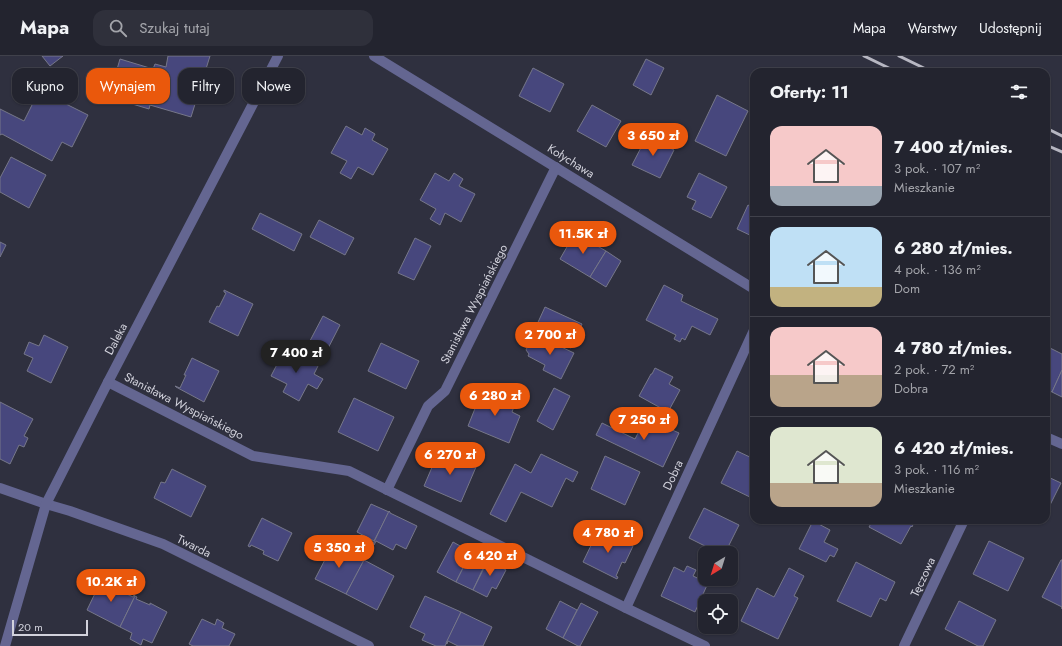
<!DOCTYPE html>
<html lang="pl">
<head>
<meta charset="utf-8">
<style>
	body { margin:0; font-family:Jost,sans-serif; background:#2f303b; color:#f1f3f6; height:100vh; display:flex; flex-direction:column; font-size:15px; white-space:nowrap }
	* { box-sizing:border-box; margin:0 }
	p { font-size:13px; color:#a3a4aa }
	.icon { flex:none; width:22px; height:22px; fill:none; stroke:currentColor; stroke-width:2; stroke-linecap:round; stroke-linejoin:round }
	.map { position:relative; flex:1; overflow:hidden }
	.details { position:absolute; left:750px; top:12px; width:300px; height:456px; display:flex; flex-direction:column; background:#23242f; border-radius:12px; box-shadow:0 1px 3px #0004,0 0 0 1px #40414b }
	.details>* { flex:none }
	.hud { position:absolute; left:12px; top:12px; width:380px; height:36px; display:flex; gap:8px }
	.needle { width:26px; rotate:218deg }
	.tools { position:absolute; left:698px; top:490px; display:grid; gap:8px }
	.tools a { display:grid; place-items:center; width:40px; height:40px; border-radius:8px; background:#23242f; box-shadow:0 1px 3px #0004,0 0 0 1px #40414b; font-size:20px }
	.scale { position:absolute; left:12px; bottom:10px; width:76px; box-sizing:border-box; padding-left:4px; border:2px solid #d2d2dc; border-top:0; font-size:11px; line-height:14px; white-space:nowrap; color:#d2d2dc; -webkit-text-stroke:3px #2f303f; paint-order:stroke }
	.price { position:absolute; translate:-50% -34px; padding:0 9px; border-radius:14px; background:#ea580c; color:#fff; font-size:13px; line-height:26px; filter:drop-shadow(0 1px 2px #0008) }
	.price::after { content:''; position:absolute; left:50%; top:24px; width:12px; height:9px; margin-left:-6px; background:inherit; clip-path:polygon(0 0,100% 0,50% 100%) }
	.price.selected { background:#222; color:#fff }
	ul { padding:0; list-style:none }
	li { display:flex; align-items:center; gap:12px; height:100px; padding:0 20px }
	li+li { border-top:1px solid #40414b }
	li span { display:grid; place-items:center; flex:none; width:112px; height:80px; border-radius:12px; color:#555 }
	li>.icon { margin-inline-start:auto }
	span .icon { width:48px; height:48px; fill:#fffc; stroke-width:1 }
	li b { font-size:17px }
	h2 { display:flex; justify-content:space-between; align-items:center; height:48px; padding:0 20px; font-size:17px }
	.tag { padding:0 14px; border-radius:12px; background:#23242f; box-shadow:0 1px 3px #0004,0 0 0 1px #40414b; font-size:14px; line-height:36px }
	.tag.selected { background:#ea580c; color:#fff }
	header { display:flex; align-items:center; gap:24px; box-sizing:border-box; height:56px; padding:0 20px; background:#23242f; border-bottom:1px solid #40414b }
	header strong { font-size:19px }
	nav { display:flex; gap:22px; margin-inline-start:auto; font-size:14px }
	.search { width:280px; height:36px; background:#2f303b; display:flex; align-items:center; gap:10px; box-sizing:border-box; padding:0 14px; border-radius:12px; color:#a3a4aa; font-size:15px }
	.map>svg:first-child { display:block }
	.building { fill:#47477d; stroke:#767789 }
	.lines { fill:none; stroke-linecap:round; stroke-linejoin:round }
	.minor { stroke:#646691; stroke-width:10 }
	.rail { stroke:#b7b7c2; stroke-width:3 }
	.labels { text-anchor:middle; stroke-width:3; stroke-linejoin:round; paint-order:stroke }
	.street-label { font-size:12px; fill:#d2d2dc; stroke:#2f303f }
</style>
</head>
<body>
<header>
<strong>Mapa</strong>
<div class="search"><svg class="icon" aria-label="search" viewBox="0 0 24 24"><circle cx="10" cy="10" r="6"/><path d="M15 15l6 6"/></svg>Szukaj tutaj</div>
<nav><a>Mapa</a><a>Warstwy</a><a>Udostępnij</a></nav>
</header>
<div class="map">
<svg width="1062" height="590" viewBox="0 0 1062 590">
	<rect width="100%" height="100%" fill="#2f303f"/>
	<!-- building -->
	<g class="building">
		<path d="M42 0H63L50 10Z"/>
		<path d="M168 0H210L191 61 150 49 149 53 109 41 120 3 153 13 155 8 166 11Z"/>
		<path d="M646 3 664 12 651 39 633 29Z"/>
		<path d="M533 12 564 28 550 56 519 40Z"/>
		<path d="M38 37 52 44 54 42 88 59 72 91 62 86 52 105 2 78 0 79V53L24 65Z"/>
		<path d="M717 39 748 55 726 100 695 85Z"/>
		<path d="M592 49 621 65 606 91 577 75Z"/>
		<path d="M346 70 362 79 365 72 375 78 372 84 388 93 373 119 358 111 351 123 340 117 347 105 331 97Z"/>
		<path d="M647 80 674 94 660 122 632 109Z"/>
		<path d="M11 101 46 119 29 152 0 136V122Z"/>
		<path d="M435 117 449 125 454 117 463 123 459 130 475 138 461 166 445 157 440 169 430 163 436 153 420 144Z"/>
		<path d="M699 117 727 131 711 162 692 153 696 145 687 141Z"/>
		<path d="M748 149 754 152V181L737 173Z"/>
		<path d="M260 157 302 178 294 195 252 173Z"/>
		<path d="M319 164 354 182 345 199 310 181Z"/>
		<path d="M575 177 606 195 590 221 560 203Z"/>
		<path d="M415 182 431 190 414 224 398 217Z"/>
		<path d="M0 186 6 189 0 201Z"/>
		<path d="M606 195 621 205 606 231 590 221Z"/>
		<path d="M664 229 683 239 681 245 718 263 710 279 692 270 685 284 682 282 680 286 674 283 676 279 646 264Z"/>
		<path d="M224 234 253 248 238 280 209 266 217 250 219 251 226 237 224 236Z"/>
		<path d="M545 251 582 268 571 292 534 275Z"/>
		<path d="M323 260 340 269 320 308 302 300Z"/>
		<path d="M44 279 68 291 51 327 27 315 33 302 24 298 29 286 39 290Z"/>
		<path d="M538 280 574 297 561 323 543 314 545 309 528 300 529 298 526 294 531 283 536 282Z"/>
		<path d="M381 287 419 305 406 333 368 315Z"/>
		<path d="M1048 287 1046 290 1062 298V314L1052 336 1046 333V288Z"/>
		<path d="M285 293 302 300 318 310 314 318 323 323 317 333 308 328 299 345 283 336 287 328 271 320Z"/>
		<path d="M192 302 219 315 204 346 176 331 175 330 180 332 186 319H184Z"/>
		<path d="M655 312 673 321 669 328 680 334 668 356 639 340 651 318H652Z"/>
		<path d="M1062 314V341L1052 336Z"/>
		<path d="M554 332 570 340 553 374 537 365Z"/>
		<path d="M482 335 515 348 512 356 520 360 509 387 468 370Z"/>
		<path d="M354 342 394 361 378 395 338 376Z"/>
		<path d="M0 346 33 363 24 380 28 382 24 391 19 389 10 408 0 403Z"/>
		<path d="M646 362 679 377 663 411 596 379 602 367 635 383Z"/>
		<path d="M439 395 476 411 461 446 424 430Z"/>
		<path d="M737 395 754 403V443L721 427Z"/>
		<path d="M541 398 578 416 573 426 566 422 552 451 521 436 506 466 490 458 515 408 531 417Z"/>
		<path d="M605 400 640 416 625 449 591 433Z"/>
		<path d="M172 413 206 430 191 461 154 442 161 426 165 427Z"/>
		<path d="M1046 420 1061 427 1046 457Z"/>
		<path d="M371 448 389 456 374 485 357 476Z"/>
		<path d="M704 452 739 469 725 497H719L689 482Z"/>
		<path d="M389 455 390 456V457L417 470 406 493 396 488 393 494 376 485 374 489 373 488Z"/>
		<path d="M262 462 292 477 278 505 263 498 264 495 251 489 250 491 248 490Z"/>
		<path d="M873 464H915L912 471 911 470 901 488 869 471Z"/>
		<path d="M813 465 830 474 824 486 838 493 834 501 830 499 826 506 799 493Z"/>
		<path d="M599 473 633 490 625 507 622 506 616 520 618 521 617 523 583 506Z"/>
		<path d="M989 485 1024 502 1008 535 973 518Z"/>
		<path d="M453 486 471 496 456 526 437 516Z"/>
		<path d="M333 488 364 504 346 538 315 523Z"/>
		<path d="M472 494 488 502 473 534 456 526Z"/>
		<path d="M493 494 498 497 493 507 506 514 496 533 492 531 487 541 473 534Z"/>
		<path d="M364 504 394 520 377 554 346 538Z"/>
		<path d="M1061 504H1062V553V551L1042 541Z"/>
		<path d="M856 506 895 526 886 545 880 542 871 561 837 545Z"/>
		<path d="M687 510 696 514 693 520 708 527 695 556 661 540 674 511 684 516Z"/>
		<path d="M789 512 804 520 794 540 798 542 778 583 741 565 757 532 774 541Z"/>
		<path d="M102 523 120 532 119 534 133 541 134 539 135 540 120 571 87 554Z"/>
		<path d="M135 540 137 541 136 543 150 549V547L167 556 152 587 143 583 141 589 130 583 132 577 120 571Z"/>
		<path d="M425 540 461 556 445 590H436L422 584 425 578 410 571Z"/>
		<path d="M560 545 577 554 563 582 546 573Z"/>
		<path d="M959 545 996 564 983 590H978L945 573Z"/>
		<path d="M581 547 598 556 580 590H578L563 582Z"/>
		<path d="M461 556 492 571 483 590H458L448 585 447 588 446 587Z"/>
		<path d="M202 563 215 569 217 563 224 567 222 572 235 578 229 590H193L189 588Z"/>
	</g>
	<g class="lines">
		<!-- minor -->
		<g class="minor">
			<path d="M374 0 754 233"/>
			<path d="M108 326 253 400 349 415 626 552 705 590"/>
			<path d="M1046 381 1062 388"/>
			<path d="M0 432 46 448 70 455 163 488 369 590"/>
			<path d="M387 434 428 350 445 335 556 111"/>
			<path d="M626 552 754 274"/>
			<path d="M5 590 46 448 108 326 278 0"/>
			<path d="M904 590 964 464"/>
		</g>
		<!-- rail -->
		<g class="rail">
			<path d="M864 0 897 16"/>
			<path d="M899 0 932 16"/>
			<path d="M1046 72 1062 80"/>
			<path d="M1046 89 1062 96"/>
		</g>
	</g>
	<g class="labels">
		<!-- street labels -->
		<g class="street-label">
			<text transform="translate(571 105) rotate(32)" y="4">Kołychawa</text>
			<text transform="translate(474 248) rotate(-63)" y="4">Stanisława Wyspiańskiego</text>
			<text transform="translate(116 283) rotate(-62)" y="4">Daleka</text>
			<text transform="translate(184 350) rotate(27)" y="4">Stanisława Wyspiańskiego</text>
			<text transform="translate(673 419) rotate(-65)" y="4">Dobra</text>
			<text transform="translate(194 490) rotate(26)" y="4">Twarda</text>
			<text transform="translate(923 521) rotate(-65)" y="4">Tęczowa</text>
		</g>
	</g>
</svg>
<div class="tools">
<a><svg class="needle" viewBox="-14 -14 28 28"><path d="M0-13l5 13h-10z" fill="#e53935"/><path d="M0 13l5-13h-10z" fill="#a3a4aa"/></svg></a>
<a><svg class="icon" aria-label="locate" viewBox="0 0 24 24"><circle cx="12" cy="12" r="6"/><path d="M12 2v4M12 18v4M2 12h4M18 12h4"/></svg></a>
</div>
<div class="scale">20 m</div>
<b class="price" style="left:653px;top:101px">3 650 zł</b>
<b class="price" style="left:583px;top:199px">11.5K zł</b>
<b class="price" style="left:550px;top:300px">2 700 zł</b>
<b class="price selected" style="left:296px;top:318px">7 400 zł</b>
<b class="price" style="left:495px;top:361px">6 280 zł</b>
<b class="price" style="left:644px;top:385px">7 250 zł</b>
<b class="price" style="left:450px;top:420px">6 270 zł</b>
<b class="price" style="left:608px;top:498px">4 780 zł</b>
<b class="price" style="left:339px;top:513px">5 350 zł</b>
<b class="price" style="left:490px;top:521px">6 420 zł</b>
<b class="price" style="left:111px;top:547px">10.2K zł</b>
<div class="hud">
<a class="tag">Kupno</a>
<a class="tag selected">Wynajem</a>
<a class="tag">Filtry</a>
<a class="tag">Nowe</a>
</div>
<section class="details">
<h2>Oferty: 11<svg class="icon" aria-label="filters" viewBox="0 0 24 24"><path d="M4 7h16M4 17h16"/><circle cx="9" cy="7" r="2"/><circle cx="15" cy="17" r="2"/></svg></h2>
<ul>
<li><span style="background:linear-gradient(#f6c9c9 75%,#9aa5b1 0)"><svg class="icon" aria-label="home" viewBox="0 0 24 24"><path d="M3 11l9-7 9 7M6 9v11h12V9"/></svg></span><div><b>7 400 zł/mies.</b><p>3 pok. · 107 m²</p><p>Mieszkanie</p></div></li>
<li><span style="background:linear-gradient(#bfe0f5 75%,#c2b280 0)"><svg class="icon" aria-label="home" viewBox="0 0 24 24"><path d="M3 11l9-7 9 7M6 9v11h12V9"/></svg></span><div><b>6 280 zł/mies.</b><p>4 pok. · 136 m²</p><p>Dom</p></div></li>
<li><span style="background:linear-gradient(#f6c9c9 60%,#b9a48a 0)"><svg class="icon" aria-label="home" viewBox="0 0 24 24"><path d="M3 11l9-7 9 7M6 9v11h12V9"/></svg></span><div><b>4 780 zł/mies.</b><p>2 pok. · 72 m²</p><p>Dobra</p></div></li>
<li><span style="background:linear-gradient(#dfe7d0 70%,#b9a48a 0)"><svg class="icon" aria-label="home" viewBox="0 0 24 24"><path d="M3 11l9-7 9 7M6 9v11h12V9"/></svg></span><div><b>6 420 zł/mies.</b><p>3 pok. · 116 m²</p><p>Mieszkanie</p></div></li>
</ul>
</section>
</div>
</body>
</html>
